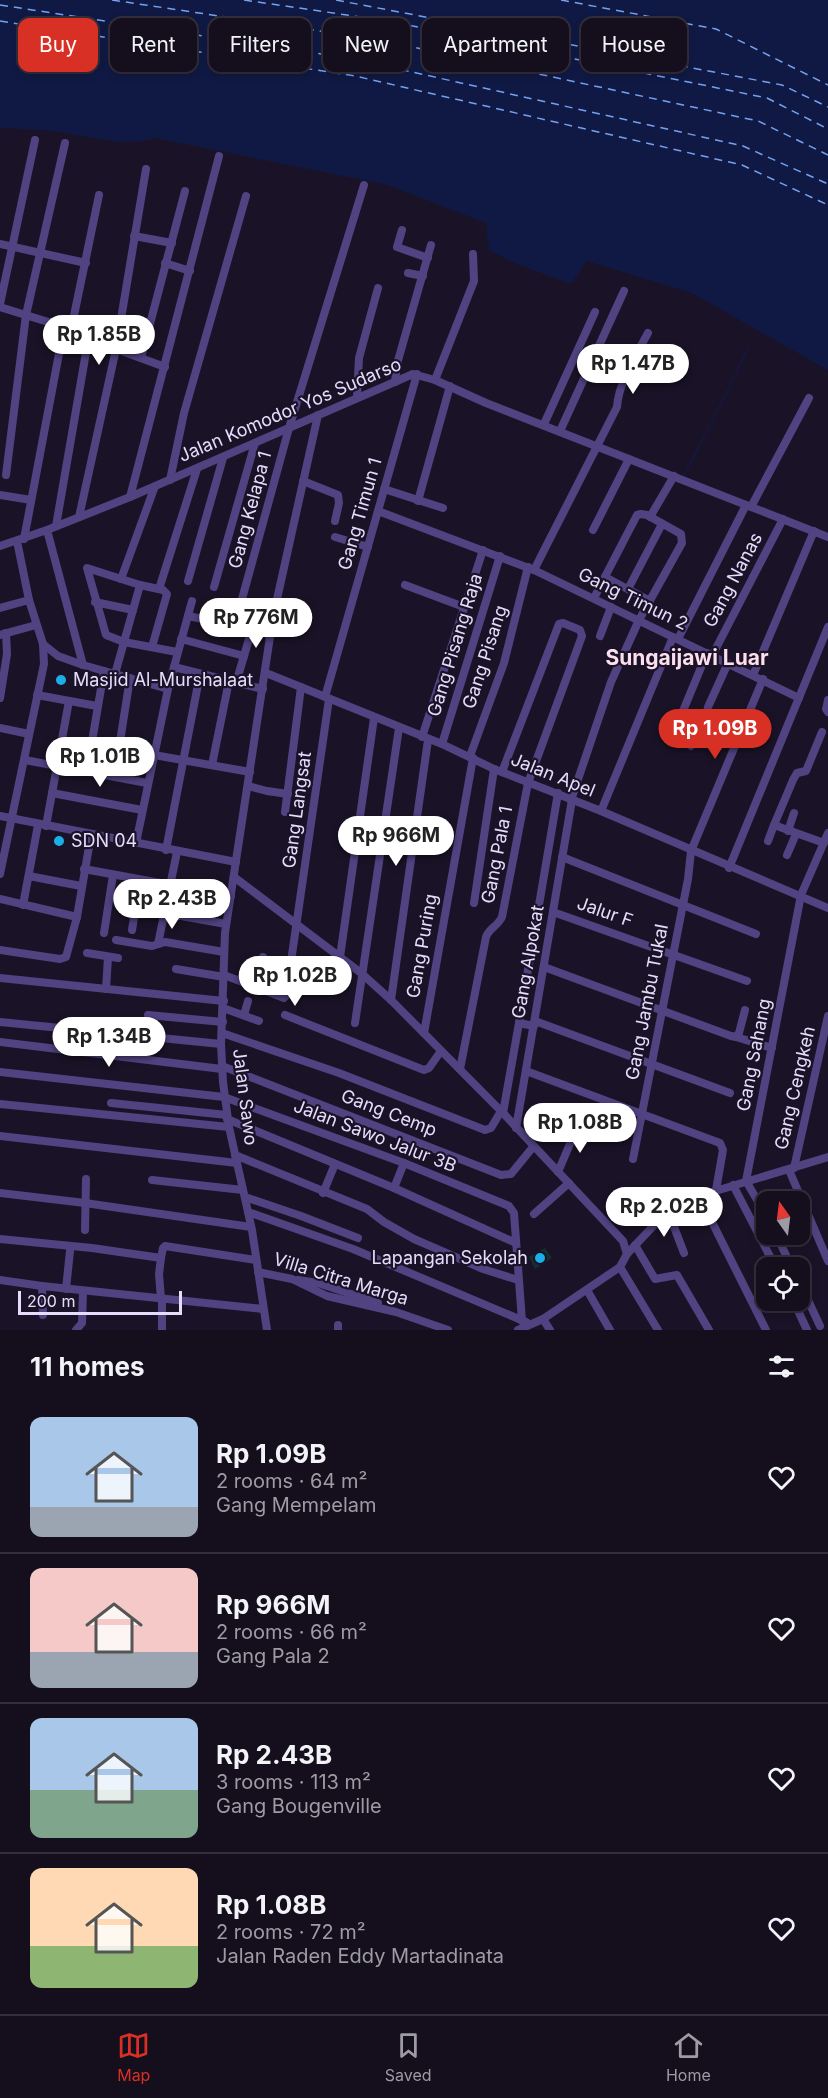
<!DOCTYPE html>
<html lang="en">
<head>
<meta charset="utf-8">
<style>
	body { margin:0; font-family:Inter,sans-serif; background:#1d1726; color:#f1f3f6; height:100vh; display:flex; flex-direction:column; font-size:22px; white-space:nowrap }
	* { box-sizing:border-box; margin:0 }
	p { font-size:20px; color:#9d9ca4 }
	.icon { flex:none; width:33px; height:33px; fill:none; stroke:currentColor; stroke-width:2; stroke-linecap:round; stroke-linejoin:round }
	.map { position:relative; height:1330px; overflow:hidden }
	.sheet { display:flex; flex-direction:column; background:#140e1d; flex:1 }
	.sheet>* { flex:none }
	.top-card { position:absolute; left:18px; top:18px; width:792px; height:54px; display:flex; gap:12px }
	.needle { width:39px; rotate:346deg }
	.tools { position:absolute; left:756px; top:1191px; display:grid; gap:12px }
	.tools a { display:grid; place-items:center; width:54px; height:54px; border-radius:12px; background:#140e1d; box-shadow:0 3px 9px #0003,0 0 0 2px #332e3b; font-size:30px }
	.scale { position:absolute; left:18px; bottom:15px; width:164px; box-sizing:border-box; padding-left:6px; border:3px solid #e6ddfc; border-top:0; font-size:16px; line-height:21px; white-space:nowrap; color:#e6ddfc; -webkit-text-stroke:4px #1a1327; paint-order:stroke }
	.price { position:absolute; translate:-50% -51px; padding:0 14px; border-radius:21px; background:#fff; color:#222; font-size:20px; line-height:39px; filter:drop-shadow(0 2px 3px #0008) }
	.price::after { content:''; position:absolute; left:50%; top:36px; width:18px; height:14px; margin-left:-9px; background:inherit; clip-path:polygon(0 0,100% 0,50% 100%) }
	.price.active { background:#d93025; color:#fff }
	ul { padding:0; list-style:none }
	li { display:flex; align-items:center; gap:18px; height:150px; padding:0 30px }
	li+li { border-top:2px solid #332e3b }
	li span { display:grid; place-items:center; flex:none; width:168px; height:120px; border-radius:12px; color:#555 }
	li>.icon { margin-inline-start:auto }
	span .icon { width:72px; height:72px; fill:#fffc; stroke-width:1 }
	li b { font-size:26px }
	h2 { display:flex; justify-content:space-between; align-items:center; height:72px; padding:0 30px; font-size:26px }
	.pill { padding:0 21px; border-radius:12px; background:#140e1d; box-shadow:0 3px 9px #0003,0 0 0 2px #332e3b; font-size:21px; line-height:54px }
	.pill.active { background:#d93025; color:#fff }
	.tabs { display:flex; justify-content:space-around; align-items:center; height:84px; border-top:2px solid #332e3b; background:#140e1d; font-size:16px; color:#9d9ca4 }
	.tabs a { display:grid; justify-items:center; gap:3px }
	.tabs .active { color:#d93025 }
	.map>svg:first-child { display:block }
	.green { fill:#162d31 }
	.water { fill:#101943 }
	.lines { fill:none; stroke-linecap:round; stroke-linejoin:round }
	.stream { stroke:#101943; stroke-width:1.5 }
	.ferry { stroke:#75a1f1; stroke-width:1.5; stroke-dasharray:8 6; stroke-linecap:butt }
	.minor { stroke:#514382; stroke-width:8 }
	.poi-dot { fill:#1caee8; stroke:#1a1327; stroke-width:2 }
	.labels { text-anchor:middle; stroke-width:4.5; stroke-linejoin:round; paint-order:stroke }
	.street-label { font-size:18px; fill:#e6ddfc; stroke:#1a1327 }
	.poi-label { font-size:18px; fill:#e6ddfc; stroke:#1a1327; text-anchor:start }
	.quarter-label { font-size:21px; font-weight:bold; fill:#fcdeec; stroke:#1a1327 }
</style>
</head>
<body>
<div class="map">
<svg width="828" height="1330" viewBox="0 0 828 1330">
	<rect width="100%" height="100%" fill="#1a1327"/>
	<!-- green -->
	<path class="green" d="M545 1248 552 1258 535 1269 529 1257Z"/>
	<!-- water -->
	<path class="water" d="M0 0H828V370L692 293 587 261 571 284 514 263 489 250 486 223 388 185 155 138C121 148 86 135 52 131 35 129 17 129 0 128Z"/>
	<g class="lines">
		<!-- stream -->
		<path class="stream" d="M684 476 735 376 748 347"/>
		<!-- ferry -->
		<g class="ferry">
			<path d="M112 0 380 40 758 121 828 155"/>
			<path d="M244 0 388 21 767 98 828 129"/>
			<path d="M336 0 782 85 828 107"/>
			<path d="M561 0 716 29 828 85"/>
			<path d="M0 5 354 59 743 146 828 184"/>
			<path d="M0 21 355 76 742 165 828 205"/>
		</g>
		<!-- minor -->
		<g class="minor">
			<path d="M402 230 397 247 428 258"/>
			<path d="M134 236 172 243"/>
			<path d="M0 244 86 263"/>
			<path d="M165 263 190 271"/>
			<path d="M408 273 423 276"/>
			<path d="M0 304 35 140"/>
			<path d="M0 307 116 343"/>
			<path d="M71 330 99 195"/>
			<path d="M116 349 165 367"/>
			<path d="M141 358 185 191"/>
			<path d="M435 380 474 281 473 254"/>
			<path d="M395 382 397 364 431 245"/>
			<path d="M357 397 359 358 378 288"/>
			<path d="M544 424 595 312"/>
			<path d="M560 431 624 291"/>
			<path d="M6 475 26 315 65 143"/>
			<path d="M170 480 184 413 246 196"/>
			<path d="M303 481 338 495 339 503 335 521"/>
			<path d="M384 489 443 508"/>
			<path d="M0 495 31 500"/>
			<path d="M130 497 219 156"/>
			<path d="M418 501 450 386"/>
			<path d="M751 507 809 398"/>
			<path d="M378 511 534 570 799 698"/>
			<path d="M79 517 116 349 146 169"/>
			<path d="M650 517 674 476"/>
			<path d="M56 526 89 335"/>
			<path d="M47 530 83 665"/>
			<path d="M593 530 629 459"/>
			<path d="M335 537 368 547"/>
			<path d="M24 539 64 327"/>
			<path d="M0 546 47 530 130 497 413 374 435 380 486 403 828 537"/>
			<path d="M534 570 617 407C618 384 637 353 648 333"/>
			<path d="M605 577 650 601"/>
			<path d="M121 579 155 486"/>
			<path d="M188 581 223 458"/>
			<path d="M140 585 163 590 167 594 152 647"/>
			<path d="M405 585 464 607"/>
			<path d="M214 587 255 443"/>
			<path d="M159 589 197 469"/>
			<path d="M628 589 662 524"/>
			<path d="M95 602 133 610"/>
			<path d="M0 608 29 600"/>
			<path d="M274 613 247 606 242 599 289 428 364 185"/>
			<path d="M188 616 252 629 271 635"/>
			<path d="M0 635 36 625"/>
			<path d="M600 636 611 607"/>
			<path d="M181 639 244 656"/>
			<path d="M678 639 746 505"/>
			<path d="M43 644 58 656 83 665 168 689"/>
			<path d="M712 656 783 519"/>
			<path d="M174 667 263 689"/>
			<path d="M266 673 442 744 494 769 601 811 828 908"/>
			<path d="M115 674 140 585 87 568 106 635 124 642 177 652"/>
			<path d="M753 675 814 531"/>
			<path d="M236 683 252 629"/>
			<path d="M37 695 97 706"/>
			<path d="M325 697 417 374"/>
			<path d="M0 698 7 654 6 633"/>
			<path d="M828 700 826 709 828 712"/>
			<path d="M712 716 707 713 708 707 728 663"/>
			<path d="M680 719 702 730"/>
			<path d="M0 728 29 734"/>
			<path d="M822 732 806 771 797 773 793 780 774 825 824 843"/>
			<path d="M667 733 673 735 707 653"/>
			<path d="M422 737 483 550"/>
			<path d="M92 744 250 772"/>
			<path d="M442 744 500 556"/>
			<path d="M691 746 699 729"/>
			<path d="M119 748 130 678"/>
			<path d="M470 756 504 663 528 567"/>
			<path d="M25 760 147 783"/>
			<path d="M212 765 229 681"/>
			<path d="M87 771 104 671"/>
			<path d="M248 786 267 791 288 794"/>
			<path d="M52 793 142 810"/>
			<path d="M571 800 611 682 639 620 682 543 681 534 647 515 641 514 637 515 594 598"/>
			<path d="M601 811 673 637"/>
			<path d="M285 812 301 687"/>
			<path d="M0 816 236 862"/>
			<path d="M46 826 69 701"/>
			<path d="M788 831 794 813"/>
			<path d="M768 841 774 825"/>
			<path d="M136 843 168 689 192 601"/>
			<path d="M166 850 200 674"/>
			<path d="M787 855 796 834"/>
			<path d="M562 857 756 934"/>
			<path d="M729 868 828 627"/>
			<path d="M84 869 231 896"/>
			<path d="M0 874 44 664 43 644 29 600 17 541"/>
			<path d="M29 876 81 886"/>
			<path d="M234 877 361 973 391 1000 503 1113 623 1241 627 1254 620 1267 543 1319 518 1330"/>
			<path d="M0 899 77 917"/>
			<path d="M474 903 494 769"/>
			<path d="M23 905 38 825"/>
			<path d="M553 912 747 981"/>
			<path d="M164 913 226 924"/>
			<path d="M132 930 140 880"/>
			<path d="M104 933 113 875"/>
			<path d="M116 940 152 946 165 942 224 952"/>
			<path d="M158 944 177 852"/>
			<path d="M0 950 60 959 66 957 77 917 91 835"/>
			<path d="M87 953 118 958"/>
			<path d="M340 957 374 718"/>
			<path d="M544 967 731 1036 736 1037 739 1033 745 1010"/>
			<path d="M176 969 224 977"/>
			<path d="M224 975 284 998 286 996 329 699"/>
			<path d="M0 978 224 1001"/>
			<path d="M106 989 108 957"/>
			<path d="M258 989 263 957"/>
			<path d="M391 1000 428 740"/>
			<path d="M223 1008 259 1021"/>
			<path d="M148 1015 223 1022"/>
			<path d="M244 1015 248 1001"/>
			<path d="M285 1015 424 1070 429 1068 441 1051"/>
			<path d="M535 1021 730 1093"/>
			<path d="M0 1022 221 1044"/>
			<path d="M355 1023 399 728"/>
			<path d="M519 1023 558 793"/>
			<path d="M222 1033 339 1073 485 1130 491 1128 501 1111"/>
			<path d="M424 1033 473 758"/>
			<path d="M736 1037 772 1048"/>
			<path d="M0 1042 222 1069"/>
			<path d="M222 1066 501 1175 511 1174 533 1147"/>
			<path d="M460 1069 486 937C489 928 498 926 502 917L528 783 582 636 580 630 563 623 559 624 502 772"/>
			<path d="M526 1071 720 1143 723 1150 716 1190"/>
			<path d="M0 1072 224 1097 404 1163 509 1206 514 1213 522 1321"/>
			<path d="M111 1103 227 1115"/>
			<path d="M0 1104 229 1127"/>
			<path d="M503 1113 519 1023 534 1026"/>
			<path d="M227 1119 394 1188 516 1243"/>
			<path d="M516 1128 572 800"/>
			<path d="M0 1136 237 1163"/>
			<path d="M235 1155 367 1209 384 1222 414 1239 483 1269 518 1280"/>
			<path d="M633 1159 688 879 691 851 763 679"/>
			<path d="M794 1168 828 1016"/>
			<path d="M789 1170 828 1261"/>
			<path d="M558 1172 578 1125"/>
			<path d="M152 1180 243 1190"/>
			<path d="M733 1185 776 1268"/>
			<path d="M394 1188 404 1163"/>
			<path d="M0 1193 85 1203 251 1227"/>
			<path d="M323 1193 335 1164"/>
			<path d="M699 1196 766 1330"/>
			<path d="M245 1197 301 1216 358 1238"/>
			<path d="M248 1212 353 1249 526 1322"/>
			<path d="M534 1214 569 1183"/>
			<path d="M669 1214 684 1253"/>
			<path d="M766 1215 746 1181 801 895 828 833"/>
			<path d="M85 1230 86 1179"/>
			<path d="M776 1234 792 1268"/>
			<path d="M0 1239 92 1248 161 1258 163 1248 165 1246 256 1260"/>
			<path d="M635 1245 655 1279 677 1275 709 1330"/>
			<path d="M627 1254 657 1222 699 1196 828 1157"/>
			<path d="M161 1258 159 1274 161 1299"/>
			<path d="M620 1267 658 1330"/>
			<path d="M258 1272 292 1279 327 1296 396 1312 448 1330"/>
			<path d="M0 1280 42 1286 263 1309"/>
			<path d="M298 1280 318 1283 378 1303"/>
			<path d="M800 1283 820 1326"/>
			<path d="M42 1286 43 1315"/>
			<path d="M66 1289 70 1251"/>
			<path d="M587 1290 610 1330"/>
			<path d="M162 1299V1330"/>
			<path d="M793 1300 807 1330"/>
			<path d="M543 1319 550 1330"/>
			<path d="M76 1330 82 1323 83 1291"/>
			<path d="M267 1330 252 1230 229 1127 223 1082 221 1044 225 933 273 617 318 415"/>
			<path d="M338 1330V1325"/>
		</g>
	</g>
	<!-- markers -->
	<g class="poi-dot">
		<circle cx="61" cy="680" r="6"/>
		<circle cx="59" cy="841" r="6"/>
		<circle cx="540" cy="1258" r="6"/>
	</g>
	<g class="labels">
		<!-- street labels -->
		<g class="street-label">
			<text transform="translate(290 410) rotate(-23)" y="6">Jalan Komodor Yos Sudarso</text>
			<text transform="translate(250 510) rotate(-75)" y="6">Gang Kelapa 1</text>
			<text transform="translate(360 514) rotate(-74)" y="6">Gang Timun 1</text>
			<text transform="translate(733 580) rotate(-62)" y="6">Gang Nanas</text>
			<text transform="translate(633 599) rotate(26)" y="6">Gang Timun 2</text>
			<text transform="translate(455 645) rotate(-73)" y="6">Gang Pisang Raja</text>
			<text transform="translate(485 657) rotate(-72)" y="6">Gang Pisang</text>
			<text transform="translate(553 775) rotate(22)" y="6">Jalan Apel</text>
			<text transform="translate(297 810) rotate(-82)" y="6">Gang Langsat</text>
			<text transform="translate(497 855) rotate(-79)" y="6">Gang Pala 1</text>
			<text transform="translate(605 912) rotate(19)" y="6">Jalur F</text>
			<text transform="translate(422 946) rotate(-80)" y="6">Gang Puring</text>
			<text transform="translate(528 962) rotate(-80)" y="6">Gang Alpokat</text>
			<text transform="translate(647 1002) rotate(-79)" y="6">Gang Jambu Tukal</text>
			<text transform="translate(754 1055) rotate(-79)" y="6">Gang Sahang</text>
			<text transform="translate(795 1088) rotate(-77)" y="6">Gang Cengkeh</text>
			<text transform="translate(245 1097) rotate(83)" y="6">Jalan Sawo</text>
			<text transform="translate(389 1113) rotate(21)" y="6">Gang Cemp</text>
			<text transform="translate(375 1136) rotate(21)" y="6">Jalan Sawo Jalur 3B</text>
			<text transform="translate(341 1279) rotate(17)" y="6">Villa Citra Marga</text>
		</g>
		<!-- poi labels -->
		<g class="poi-label">
			<text x="73" y="686">Masjid Al-Murshalaat</text>
			<text x="71" y="847">SDN 04</text>
			<text x="528" y="1264" text-anchor="end">Lapangan Sekolah</text>
		</g>
		<!-- quarter labels -->
		<g class="quarter-label">
			<text x="687" y="665">Sungaijawi Luar</text>
		</g>
	</g>
</svg>
<div class="tools">
<a><svg class="needle" viewBox="-14 -14 28 28"><path d="M0-13l5 13h-10z" fill="#e53935"/><path d="M0 13l5-13h-10z" fill="#9d9ca4"/></svg></a>
<a><svg class="icon" aria-label="locate" viewBox="0 0 24 24"><circle cx="12" cy="12" r="6"/><path d="M12 2v4M12 18v4M2 12h4M18 12h4"/></svg></a>
</div>
<div class="scale">200 m</div>
<b class="price" style="left:99px;top:366px">Rp 1.85B</b>
<b class="price" style="left:633px;top:395px">Rp 1.47B</b>
<b class="price" style="left:256px;top:649px">Rp 776M</b>
<b class="price active" style="left:715px;top:760px">Rp 1.09B</b>
<b class="price" style="left:100px;top:788px">Rp 1.01B</b>
<b class="price" style="left:396px;top:867px">Rp 966M</b>
<b class="price" style="left:172px;top:930px">Rp 2.43B</b>
<b class="price" style="left:295px;top:1007px">Rp 1.02B</b>
<b class="price" style="left:109px;top:1068px">Rp 1.34B</b>
<b class="price" style="left:580px;top:1154px">Rp 1.08B</b>
<b class="price" style="left:664px;top:1238px">Rp 2.02B</b>
<div class="top-card">
<a class="pill active">Buy</a>
<a class="pill">Rent</a>
<a class="pill">Filters</a>
<a class="pill">New</a>
<a class="pill">Apartment</a>
<a class="pill">House</a>
</div>
</div>
<section class="sheet">
<h2>11 homes<svg class="icon" aria-label="filters" viewBox="0 0 24 24"><path d="M4 7h16M4 17h16"/><circle cx="9" cy="7" r="2"/><circle cx="15" cy="17" r="2"/></svg></h2>
<ul>
<li><span style="background:linear-gradient(#a9c7e8 75%,#9aa5b1 0)"><svg class="icon" aria-label="home" viewBox="0 0 24 24"><path d="M3 11l9-7 9 7M6 9v11h12V9"/></svg></span><div><b>Rp 1.09B</b><p>2 rooms · 64 m²</p><p>Gang Mempelam</p></div><svg class="icon" aria-label="heart" viewBox="0 0 24 24"><path d="M12 20l-8-8c-3-5 5-10 8-4 3-6 11-1 8 4z"/></svg></li>
<li><span style="background:linear-gradient(#f6c9c9 70%,#9aa5b1 0)"><svg class="icon" aria-label="home" viewBox="0 0 24 24"><path d="M3 11l9-7 9 7M6 9v11h12V9"/></svg></span><div><b>Rp 966M</b><p>2 rooms · 66 m²</p><p>Gang Pala 2</p></div><svg class="icon" aria-label="heart" viewBox="0 0 24 24"><path d="M12 20l-8-8c-3-5 5-10 8-4 3-6 11-1 8 4z"/></svg></li>
<li><span style="background:linear-gradient(#a9c7e8 60%,#7fa58c 0)"><svg class="icon" aria-label="home" viewBox="0 0 24 24"><path d="M3 11l9-7 9 7M6 9v11h12V9"/></svg></span><div><b>Rp 2.43B</b><p>3 rooms · 113 m²</p><p>Gang Bougenville</p></div><svg class="icon" aria-label="heart" viewBox="0 0 24 24"><path d="M12 20l-8-8c-3-5 5-10 8-4 3-6 11-1 8 4z"/></svg></li>
<li><span style="background:linear-gradient(#ffd9b3 65%,#8fb573 0)"><svg class="icon" aria-label="home" viewBox="0 0 24 24"><path d="M3 11l9-7 9 7M6 9v11h12V9"/></svg></span><div><b>Rp 1.08B</b><p>2 rooms · 72 m²</p><p>Jalan Raden Eddy Martadinata</p></div><svg class="icon" aria-label="heart" viewBox="0 0 24 24"><path d="M12 20l-8-8c-3-5 5-10 8-4 3-6 11-1 8 4z"/></svg></li>
</ul>
</section>
<nav class="tabs">
<a class="active"><svg class="icon" aria-label="map" viewBox="0 0 24 24"><path d="M3 6l6-2 6 2 6-2v14l-6 2-6-2-6 2zM9 4v14M15 6v14"/></svg>Map</a>
<a><svg class="icon" aria-label="saved" viewBox="0 0 24 24"><path d="M7 4h10v16l-5-4-5 4z"/></svg>Saved</a>
<a><svg class="icon" aria-label="home" viewBox="0 0 24 24"><path d="M3 11l9-7 9 7M6 9v11h12V9"/></svg>Home</a>
</nav>
</body>
</html>
